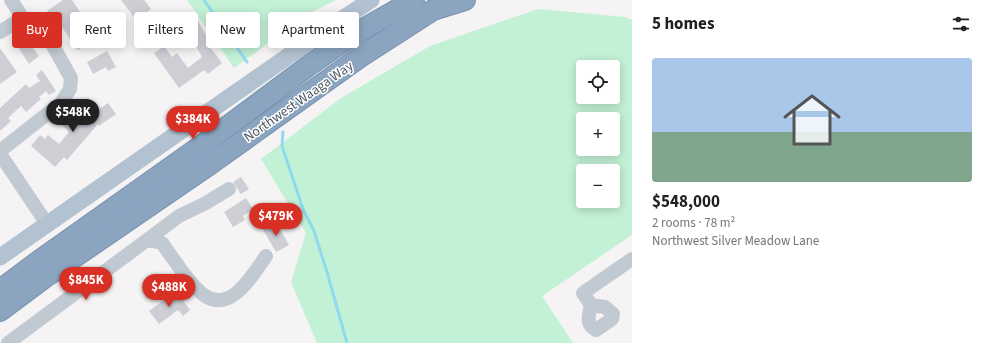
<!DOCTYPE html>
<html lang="en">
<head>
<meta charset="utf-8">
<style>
	body { margin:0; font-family:"Source Sans 3",sans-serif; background:#f6f6f6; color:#202124; height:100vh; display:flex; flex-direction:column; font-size:15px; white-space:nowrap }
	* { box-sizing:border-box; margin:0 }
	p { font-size:13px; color:#757577 }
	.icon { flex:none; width:22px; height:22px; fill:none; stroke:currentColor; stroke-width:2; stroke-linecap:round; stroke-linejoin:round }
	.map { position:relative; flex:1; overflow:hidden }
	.panel { display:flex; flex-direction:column; background:#fff; width:360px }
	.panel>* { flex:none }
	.banner { position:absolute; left:12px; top:12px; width:380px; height:36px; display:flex; gap:8px }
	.buttons { position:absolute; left:576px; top:60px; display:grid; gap:8px }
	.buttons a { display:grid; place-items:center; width:44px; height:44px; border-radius:4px; background:#fff; box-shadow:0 2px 10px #0003; font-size:20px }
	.price { position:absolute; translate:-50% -34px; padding:0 9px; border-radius:14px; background:#d93025; color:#fff; font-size:13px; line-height:26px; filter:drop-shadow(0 1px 2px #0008) }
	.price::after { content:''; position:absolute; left:50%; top:24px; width:12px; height:9px; margin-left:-6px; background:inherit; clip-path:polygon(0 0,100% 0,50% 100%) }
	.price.active { background:#222; color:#fff }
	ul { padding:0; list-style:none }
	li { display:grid; align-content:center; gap:8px; height:212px; padding:0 20px }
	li+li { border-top:1px solid #e0e0e0 }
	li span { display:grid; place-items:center; height:124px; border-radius:4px; color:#555 }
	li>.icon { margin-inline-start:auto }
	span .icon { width:72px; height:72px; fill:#fffc; stroke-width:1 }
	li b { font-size:17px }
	h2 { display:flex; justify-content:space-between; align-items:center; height:48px; padding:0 20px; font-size:17px }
	.tag { padding:0 14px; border-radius:4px; background:#fff; box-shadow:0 2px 10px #0003; font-size:14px; line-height:36px }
	.tag.active { background:#d93025; color:#fff }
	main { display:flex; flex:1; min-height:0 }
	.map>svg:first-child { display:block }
	.green { fill:#c3f1d5; fill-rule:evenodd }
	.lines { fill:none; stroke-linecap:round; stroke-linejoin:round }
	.stream { stroke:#90daee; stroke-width:3 }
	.building { fill:#cdcfd5 }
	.highway-casing { stroke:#7690ad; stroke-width:22 }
	.minor { stroke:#c1cad2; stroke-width:14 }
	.major { stroke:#b3c2d1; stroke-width:17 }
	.highway { stroke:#8ba5c1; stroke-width:20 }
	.labels { text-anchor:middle; stroke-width:3; stroke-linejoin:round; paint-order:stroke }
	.street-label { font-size:14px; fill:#4a5661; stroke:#fff }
</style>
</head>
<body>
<main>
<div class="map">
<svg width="632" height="343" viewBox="0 0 632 343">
	<rect width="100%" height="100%" fill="#f5f3f3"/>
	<!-- green -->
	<g class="green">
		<path d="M187 0H336L310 13 234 68Z"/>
		<path d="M538 9 625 17 632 20V235L542 296 573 343H317L291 282 306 233 261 159 341 98 430 46ZM583 67H613V97H583ZM583 119H613V149H583ZM583 171H613V201H583Z"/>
	</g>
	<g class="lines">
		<!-- stream -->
		<g class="stream">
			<path d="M204 0 247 62"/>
			<path d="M283 132 282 146 303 209 314 231 327 272 347 343"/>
		</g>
	</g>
	<!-- building -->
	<g class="building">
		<path d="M63 0H72L80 12 73 17 90 42 78 50 57 20 55 22 47 11Z"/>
		<path d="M121 0H144L151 9 136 20Z"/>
		<path d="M196 17 209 41 206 42 222 63 208 74 204 70 179 88 154 53 164 46 172 57 177 53 188 68 202 57 183 24Z"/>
		<path d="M19 34 22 37 24 36 39 56 29 64 13 39Z"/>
		<path d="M0 48 17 72 0 84Z"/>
		<path d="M107 51 116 67 108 71 106 67 93 74 87 62Z"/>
		<path d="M42 70 56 91 49 95 46 91 39 97 41 99 26 112 21 106 8 118 11 121 0 131V108L26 84 29 88 40 81 36 75Z"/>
		<path d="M108 103 116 114 99 126 98 124 67 160 64 157 55 167 31 146 40 135 45 139 48 135 59 144 69 132 61 124 70 114 72 115 88 104 93 110 96 108 98 110Z"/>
		<path d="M241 177 249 189 241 194 233 182Z"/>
		<path d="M246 198 253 209 243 216 245 220 233 227 224 212Z"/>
		<path d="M276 222 289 245 276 252 263 230Z"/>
		<path d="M176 291 190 310 183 316 178 310 159 324 149 311Z"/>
	</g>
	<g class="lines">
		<defs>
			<g id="highway">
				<path d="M0 290 36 263 205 143 311 64 351 36 414 0"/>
				<path d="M0 311 47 276 209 165 360 57 433 10 465 0"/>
			</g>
		</defs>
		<!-- highway casing -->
		<use href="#highway" class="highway-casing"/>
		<!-- minor -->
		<g class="minor">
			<path d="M11 0 28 26"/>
			<path d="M0 32 16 22 28 26 37 31 51 42 71 78 70 89 61 103 0 151"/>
			<path d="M0 154 47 224"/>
			<path d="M147 240 179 216 204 204 229 189"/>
			<path d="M591 305 605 307 613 314 612 319 596 330C585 324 589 315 591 305L583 293 632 259"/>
			<path d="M8 343 147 240 162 243C168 252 175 261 181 270 194 287 211 312 235 294 247 285 257 269 266 256"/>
		</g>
		<!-- major -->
		<path class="major" d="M0 257 320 34 371 0"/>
		<!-- highway -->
		<use href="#highway" class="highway"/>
	</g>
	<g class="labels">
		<!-- street labels -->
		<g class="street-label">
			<text transform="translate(298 101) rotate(-35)" y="5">Northwest Waaga Way</text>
		</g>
	</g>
</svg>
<div class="buttons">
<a><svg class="icon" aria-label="locate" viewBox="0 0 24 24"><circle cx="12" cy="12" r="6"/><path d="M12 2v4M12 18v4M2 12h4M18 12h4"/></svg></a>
<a>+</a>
<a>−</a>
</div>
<b class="price active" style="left:73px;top:133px">$548K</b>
<b class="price" style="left:193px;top:140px">$384K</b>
<b class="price" style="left:276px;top:237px">$479K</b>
<b class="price" style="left:86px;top:301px">$845K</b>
<b class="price" style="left:169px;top:308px">$488K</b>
<div class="banner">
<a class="tag active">Buy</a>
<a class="tag">Rent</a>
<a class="tag">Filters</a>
<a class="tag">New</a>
<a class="tag">Apartment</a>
</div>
</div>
<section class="panel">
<h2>5 homes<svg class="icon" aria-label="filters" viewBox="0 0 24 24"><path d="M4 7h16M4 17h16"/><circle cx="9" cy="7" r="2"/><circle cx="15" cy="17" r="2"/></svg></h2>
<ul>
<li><span style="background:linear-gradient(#a9c7e8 60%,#7fa58c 0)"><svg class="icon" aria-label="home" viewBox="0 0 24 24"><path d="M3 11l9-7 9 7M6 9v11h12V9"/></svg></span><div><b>$548,000</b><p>2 rooms · 78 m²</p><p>Northwest Silver Meadow Lane</p></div></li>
</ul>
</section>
</main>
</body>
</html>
